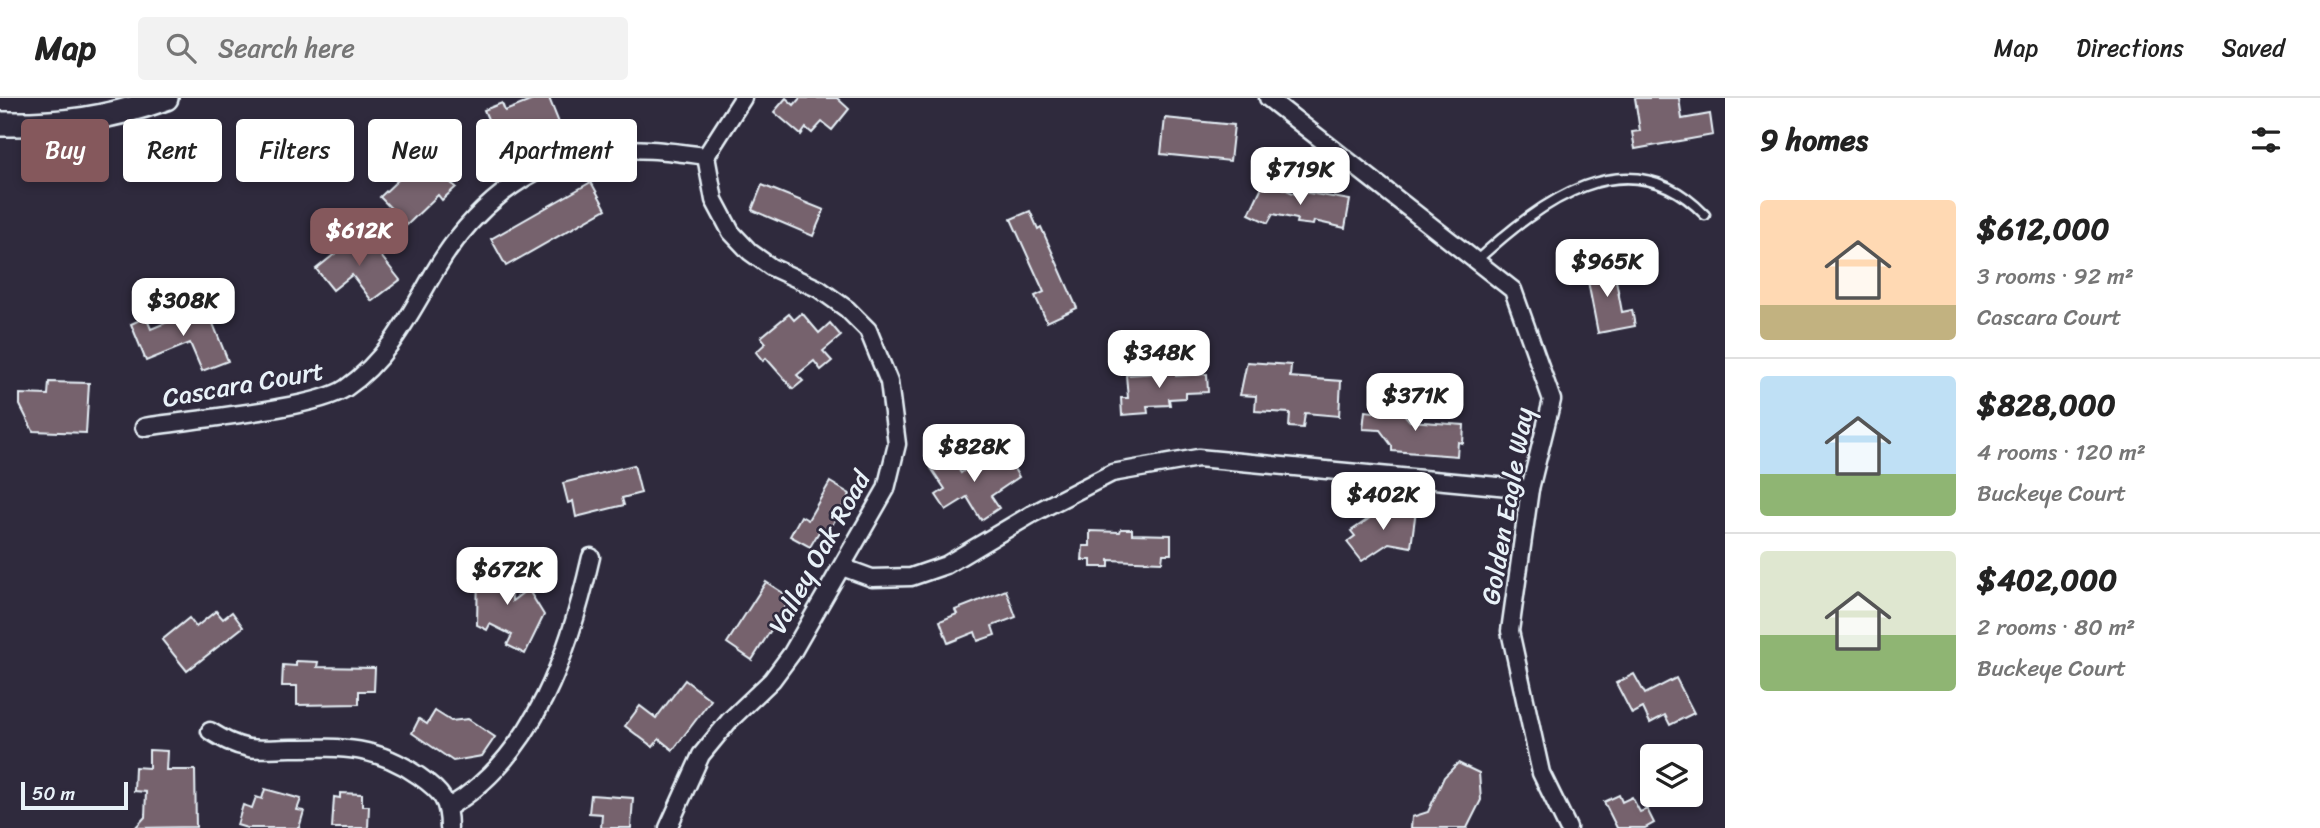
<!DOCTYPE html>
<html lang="en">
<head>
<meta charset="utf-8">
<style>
	body { margin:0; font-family:Sriracha,sans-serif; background:#f2f2f2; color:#222; height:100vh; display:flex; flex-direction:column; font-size:26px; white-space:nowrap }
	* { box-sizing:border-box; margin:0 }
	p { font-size:23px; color:#767676 }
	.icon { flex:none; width:38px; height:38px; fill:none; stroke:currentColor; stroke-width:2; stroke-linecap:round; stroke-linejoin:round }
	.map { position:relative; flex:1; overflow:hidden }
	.drawer { display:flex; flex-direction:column; background:#fff; width:595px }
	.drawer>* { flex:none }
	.hud { position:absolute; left:21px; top:21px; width:665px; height:63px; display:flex; gap:14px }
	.fabs { position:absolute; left:1640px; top:646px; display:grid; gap:14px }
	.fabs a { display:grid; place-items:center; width:63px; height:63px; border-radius:7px; background:#fff; box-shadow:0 4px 10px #0003; font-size:35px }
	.scale { position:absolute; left:21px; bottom:18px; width:107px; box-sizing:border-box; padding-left:7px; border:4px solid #e8f1f8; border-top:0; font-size:19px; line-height:24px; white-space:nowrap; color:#e8f1f8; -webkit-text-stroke:5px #2f2a3d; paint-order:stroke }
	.price { position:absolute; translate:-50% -60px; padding:0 16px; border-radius:14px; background:#fff; color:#222; font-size:23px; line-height:46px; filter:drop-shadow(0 2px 4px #0008) }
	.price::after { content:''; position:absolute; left:50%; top:42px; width:21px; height:16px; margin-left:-10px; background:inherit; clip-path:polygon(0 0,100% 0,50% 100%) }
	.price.selected { background:#85585c; color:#fff }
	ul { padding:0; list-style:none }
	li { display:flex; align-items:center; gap:21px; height:175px; padding:0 35px }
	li+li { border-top:2px solid #e0e0e0 }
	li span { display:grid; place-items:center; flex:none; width:196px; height:140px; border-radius:7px; color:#555 }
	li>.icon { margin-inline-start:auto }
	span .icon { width:84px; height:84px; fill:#fffc; stroke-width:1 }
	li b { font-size:30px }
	h2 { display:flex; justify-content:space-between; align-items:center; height:84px; padding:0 35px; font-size:30px }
	.chip { padding:0 24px; border-radius:7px; background:#fff; box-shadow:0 4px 10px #0003; font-size:24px; line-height:63px }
	.chip.selected { background:#85585c; color:#fff }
	header { display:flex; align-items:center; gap:42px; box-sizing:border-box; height:98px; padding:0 35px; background:#fff; border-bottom:2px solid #e0e0e0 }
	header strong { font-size:33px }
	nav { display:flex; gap:38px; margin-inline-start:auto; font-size:24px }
	.search { width:490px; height:63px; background:#f2f2f2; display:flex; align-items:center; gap:18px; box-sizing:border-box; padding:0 24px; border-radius:7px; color:#767676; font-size:26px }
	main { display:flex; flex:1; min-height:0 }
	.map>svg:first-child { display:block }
	.building { fill:#76626d; stroke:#e8f1f8; stroke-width:2 }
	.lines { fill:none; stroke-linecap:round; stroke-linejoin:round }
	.service-casing { stroke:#e8f1f8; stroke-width:13 }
	.minor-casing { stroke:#e8f1f8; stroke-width:21 }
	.secondary-casing { stroke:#e8f1f8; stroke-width:28 }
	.service { stroke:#2f2a3d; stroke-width:8 }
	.minor { stroke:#2f2a3d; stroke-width:16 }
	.secondary { stroke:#2f2a3d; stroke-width:23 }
	.labels { text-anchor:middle; stroke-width:5; stroke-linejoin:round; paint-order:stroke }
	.street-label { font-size:26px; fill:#e8f1f8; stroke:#2f2a3d }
</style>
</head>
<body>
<header>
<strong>Map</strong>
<div class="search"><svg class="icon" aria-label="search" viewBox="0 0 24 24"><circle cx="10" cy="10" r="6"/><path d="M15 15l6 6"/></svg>Search here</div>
<nav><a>Map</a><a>Directions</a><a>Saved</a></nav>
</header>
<main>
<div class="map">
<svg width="1725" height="730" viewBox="0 0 1725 730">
	<rect width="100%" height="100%" fill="#2f2a3d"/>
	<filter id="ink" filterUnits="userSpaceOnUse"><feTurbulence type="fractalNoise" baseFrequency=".0143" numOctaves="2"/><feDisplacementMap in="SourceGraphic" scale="14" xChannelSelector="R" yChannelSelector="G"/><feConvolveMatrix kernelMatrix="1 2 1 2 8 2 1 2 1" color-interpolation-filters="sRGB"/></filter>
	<g filter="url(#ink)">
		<!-- building -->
		<g class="building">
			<path d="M538 0H549L559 25 500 49 484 12 502 5 505 13Z"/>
			<path d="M786 0 794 7 800 0H837L849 11 832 32 822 24 812 35 806 30 801 37 774 14Z"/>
			<path d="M1635 0H1679L1682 21 1710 16 1713 37 1635 51 1632 34 1640 33Z"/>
			<path d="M1165 20 1234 27 1230 63 1161 56Z"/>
			<path d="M416 65 426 75 436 65 444 69 454 79 451 85 456 89 442 102 438 97 407 127 380 99Z"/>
			<path d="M1265 82 1297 97V93L1350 102 1345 130 1314 123 1313 127 1296 125 1297 121 1273 116 1268 125 1249 116Z"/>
			<path d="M591 84 606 111 506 168 491 141Z"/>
			<path d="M762 87 824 112 813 138 752 112Z"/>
			<path d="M1030 113 1038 131 1041 129 1077 210 1047 224 1035 198 1044 194 1011 121Z"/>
			<path d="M362 134 400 182 372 203 352 177 333 192 316 171Z"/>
			<path d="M1612 161 1622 214 1632 212 1635 228 1598 235 1586 173 1594 172 1593 165Z"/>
			<path d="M206 208 228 263 202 273 190 245 146 263 131 226 146 219 151 231Z"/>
			<path d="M802 215 819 235 830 225 841 238 823 253 832 263 821 272 814 263 797 277 803 283 793 291 766 260 763 263 756 254 766 245 761 239 789 216 794 222Z"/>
			<path d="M1247 264 1291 267 1290 279 1341 283 1339 318 1305 315 1303 330 1289 329 1290 315 1255 313 1256 298 1240 297Z"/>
			<path d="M1176 274V278L1207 276 1208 294 1186 295V300L1169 301 1170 307 1147 308 1148 315 1122 317 1121 300H1128L1126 277Z"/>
			<path d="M49 284 89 285 86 335 33 333 20 307V296L48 297Z"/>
			<path d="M1395 306 1410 323 1464 327 1463 345 1458 344 1457 358 1392 353V348L1380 332 1363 331 1365 313 1384 315Z"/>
			<path d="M1005 356 1019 379 991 398 999 410 981 422 967 399 946 412 936 397 945 391 931 370 950 358 961 375 966 371 971 378Z"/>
			<path d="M634 367 641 395 622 400 624 407 576 419 573 403 568 405 563 385Z"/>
			<path d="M830 384 850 396 827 436 820 432 810 449 790 438 801 418 808 422Z"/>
			<path d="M1398 410 1416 412 1411 449 1389 445 1362 463 1347 444 1355 438 1351 433 1383 411 1397 413Z"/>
			<path d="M1121 431H1132V436L1171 437V456H1163L1162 464 1109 462V469H1091V462H1082L1083 448H1090V433L1120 434Z"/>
			<path d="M510 467 512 503 528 491 544 517 525 556 507 547 512 537 490 526 487 532 477 527 478 470Z"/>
			<path d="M766 484 791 500 752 562 727 545Z"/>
			<path d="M1006 492 1016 519 992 528 995 537 978 543 975 534 948 545 940 523 957 516 955 512Z"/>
			<path d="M216 513 223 521 232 514 243 529 187 573 162 542 189 520 196 529Z"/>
			<path d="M296 563 318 564 317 569 375 570 374 593H359V606L297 607V588H282L283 567 296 568Z"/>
			<path d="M1634 576 1645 596 1676 580 1694 615 1670 627 1665 617 1650 625 1643 610 1632 616 1616 585Z"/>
			<path d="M685 582 711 602 673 652 659 641 653 649 625 628 640 608 656 620Z"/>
			<path d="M435 613 451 623 468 621 495 639 482 658 453 663 412 635 419 621 427 626Z"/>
			<path d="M149 652 167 653 166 672H195L196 729 135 730 145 719 146 694 134 693 135 669 149 670Z"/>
			<path d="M1458 665 1479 675 1481 702 1467 730H1411L1412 719 1428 714 1444 679Z"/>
			<path d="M265 691 301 701 297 712 304 713 299 730H247L237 727 243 707 252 710 256 699 262 701Z"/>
			<path d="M340 695 362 696V708H369L368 730H332L334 699 340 700Z"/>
			<path d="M591 697 633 700 631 730H601L602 716 589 715Z"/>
			<path d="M1619 697 1622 704 1632 699 1640 714 1647 711 1654 725 1645 730H1617L1604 704Z"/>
		</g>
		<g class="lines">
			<defs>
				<path id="service" d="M1476 163C1539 105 1628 36 1705 117"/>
				<g id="minor">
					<path d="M1268 0 1513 192 1552 302 1530 391 1510 533 1541 675 1568 730"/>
					<path d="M144 329C186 322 316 311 346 290 388 261 410 216 435 173 469 115 526 64 595 54 632 48 669 53 706 58"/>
					<path d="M842 469 872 480 911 479 946 467 1032 416 1112 375 1198 360 1530 391"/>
					<path d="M210 633C223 641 233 647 249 650 262 652 278 650 292 650 342 649 377 648 419 678 442 694 449 703 449 730"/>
					<path d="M449 709C535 658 570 552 591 459"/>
					<path d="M668 730 701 657 729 623 772 582 792 555 886 391 897 346 889 284 868 232 847 211 819 191 771 169 750 154 731 134 714 102 706 58 743 0"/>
				</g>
				<path id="secondary" d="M0 26C61 27 108 21 166 0"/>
			</defs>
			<!-- service casing -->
			<use href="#service" class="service-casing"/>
			<!-- minor casing -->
			<use href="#minor" class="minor-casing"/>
			<!-- secondary casing -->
			<use href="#secondary" class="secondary-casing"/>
			<!-- service -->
			<use href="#service" class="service"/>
			<!-- minor -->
			<use href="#minor" class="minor"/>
			<!-- secondary -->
			<use href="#secondary" class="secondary"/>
		</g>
	</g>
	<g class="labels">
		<!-- street labels -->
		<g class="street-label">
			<text transform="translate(243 286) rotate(-10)" y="9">Cascara Court</text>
			<text transform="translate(1507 408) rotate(-80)" y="9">Golden Eagle Way</text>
			<text transform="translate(819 454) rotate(-61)" y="9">Valley Oak Road</text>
		</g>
	</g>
</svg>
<div class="fabs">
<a><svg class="icon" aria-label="layers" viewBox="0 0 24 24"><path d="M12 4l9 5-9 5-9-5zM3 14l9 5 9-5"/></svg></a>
</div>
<div class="scale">50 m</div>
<b class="price" style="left:1300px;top:109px">$719K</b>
<b class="price selected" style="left:359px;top:170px">$612K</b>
<b class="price" style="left:1607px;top:201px">$965K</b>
<b class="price" style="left:183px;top:240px">$308K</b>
<b class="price" style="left:1159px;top:292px">$348K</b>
<b class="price" style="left:1415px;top:335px">$371K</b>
<b class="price" style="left:974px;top:386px">$828K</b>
<b class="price" style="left:1383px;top:434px">$402K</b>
<b class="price" style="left:507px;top:509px">$672K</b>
<div class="hud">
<a class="chip selected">Buy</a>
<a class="chip">Rent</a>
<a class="chip">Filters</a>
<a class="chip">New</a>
<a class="chip">Apartment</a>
</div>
</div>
<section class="drawer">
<h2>9 homes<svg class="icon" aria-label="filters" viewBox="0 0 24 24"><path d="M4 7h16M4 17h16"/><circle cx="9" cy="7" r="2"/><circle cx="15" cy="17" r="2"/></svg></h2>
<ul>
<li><span style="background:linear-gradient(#ffd9b3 75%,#c2b280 0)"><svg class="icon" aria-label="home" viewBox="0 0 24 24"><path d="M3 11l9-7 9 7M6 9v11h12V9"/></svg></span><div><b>$612,000</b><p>3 rooms · 92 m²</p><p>Cascara Court</p></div></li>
<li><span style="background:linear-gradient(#bfe0f5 70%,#8fb573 0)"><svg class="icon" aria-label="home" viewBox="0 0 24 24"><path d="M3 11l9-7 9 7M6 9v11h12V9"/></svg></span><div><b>$828,000</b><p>4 rooms · 120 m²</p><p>Buckeye Court</p></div></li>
<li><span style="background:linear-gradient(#dfe7d0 60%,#8fb573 0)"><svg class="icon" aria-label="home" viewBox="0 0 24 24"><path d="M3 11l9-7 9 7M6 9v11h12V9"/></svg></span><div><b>$402,000</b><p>2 rooms · 80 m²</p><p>Buckeye Court</p></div></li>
</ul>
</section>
</main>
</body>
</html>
